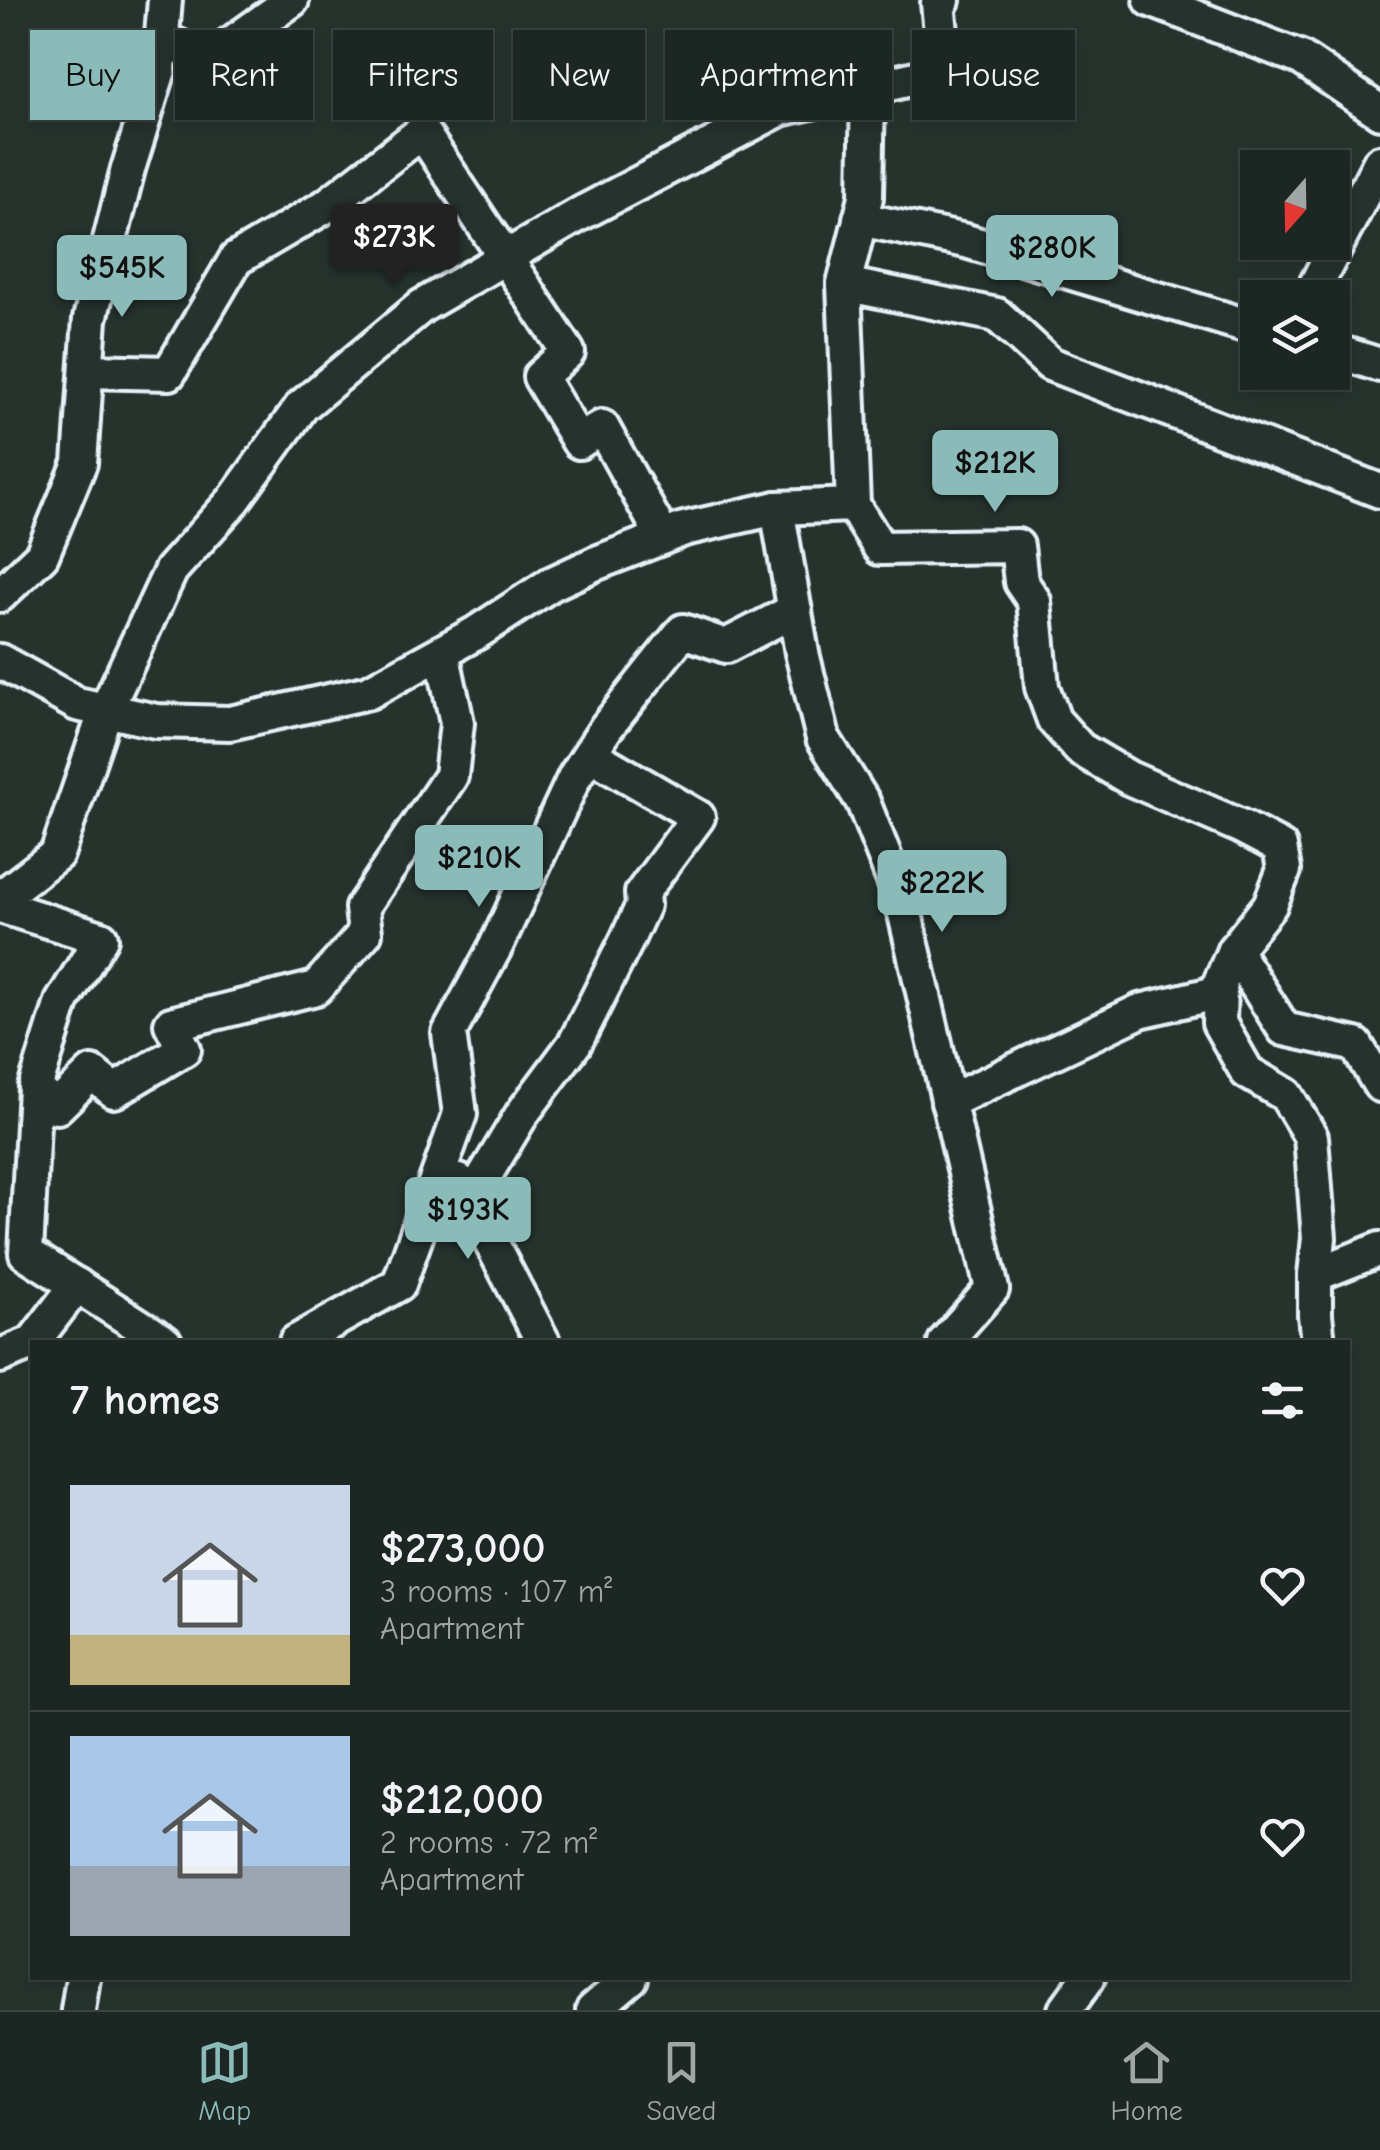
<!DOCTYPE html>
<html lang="en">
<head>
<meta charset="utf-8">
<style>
	body { margin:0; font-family:"Comic Neue",sans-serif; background:#29322f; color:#f1f3f6; height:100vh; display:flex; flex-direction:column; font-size:38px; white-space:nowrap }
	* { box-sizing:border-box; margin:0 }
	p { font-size:32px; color:#a0a5a5 }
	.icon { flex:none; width:55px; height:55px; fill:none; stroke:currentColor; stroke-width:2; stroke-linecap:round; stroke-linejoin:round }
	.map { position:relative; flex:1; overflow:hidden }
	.panel { position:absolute; left:30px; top:1340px; width:1320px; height:640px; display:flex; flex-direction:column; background:#1c2622; border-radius:0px; box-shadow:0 5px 15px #0003,0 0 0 2px #3a4340 }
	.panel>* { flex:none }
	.top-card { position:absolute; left:30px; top:30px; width:1320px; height:90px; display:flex; gap:20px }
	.needle { width:65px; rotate:200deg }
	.buttons { position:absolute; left:1240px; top:150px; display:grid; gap:20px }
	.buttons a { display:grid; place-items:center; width:110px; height:110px; border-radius:0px; background:#1c2622; box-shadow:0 5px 15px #0003,0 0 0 2px #3a4340; font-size:50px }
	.price { position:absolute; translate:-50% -85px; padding:0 22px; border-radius:10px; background:#8bbbb9; color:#111; font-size:32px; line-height:65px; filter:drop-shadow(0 2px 5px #0008) }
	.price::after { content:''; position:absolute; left:50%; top:60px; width:30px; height:22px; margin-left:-15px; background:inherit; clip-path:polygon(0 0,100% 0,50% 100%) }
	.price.current { background:#222; color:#fff }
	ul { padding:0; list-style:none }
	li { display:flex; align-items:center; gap:30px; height:250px; padding:0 40px }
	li+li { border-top:2px solid #3a4340 }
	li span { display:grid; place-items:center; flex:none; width:280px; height:200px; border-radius:0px; color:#555 }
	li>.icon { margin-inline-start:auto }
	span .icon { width:120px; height:120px; fill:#fffc; stroke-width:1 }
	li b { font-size:42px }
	h2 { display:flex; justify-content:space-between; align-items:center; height:120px; padding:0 40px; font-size:42px }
	.pill { padding:0 35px; border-radius:0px; background:#1c2622; box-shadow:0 5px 15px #0003,0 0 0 2px #3a4340; font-size:35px; line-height:90px }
	.pill.current { background:#8bbbb9; color:#111 }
	.tabs { display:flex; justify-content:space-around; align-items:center; height:140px; border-top:2px solid #3a4340; background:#1c2622; font-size:28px; color:#a0a5a5 }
	.tabs a { display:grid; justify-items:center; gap:5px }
	.tabs .current { color:#8bbbb9 }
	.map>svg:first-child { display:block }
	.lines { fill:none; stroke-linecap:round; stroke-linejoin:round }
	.minor-casing { stroke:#e8f1f8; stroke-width:40 }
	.minor { stroke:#26332d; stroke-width:32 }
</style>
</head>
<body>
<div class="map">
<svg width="1380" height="2010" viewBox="0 0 1380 2010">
	<rect width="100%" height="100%" fill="#26332d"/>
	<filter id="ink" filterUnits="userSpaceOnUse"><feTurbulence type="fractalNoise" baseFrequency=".01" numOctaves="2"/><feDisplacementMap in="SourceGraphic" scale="20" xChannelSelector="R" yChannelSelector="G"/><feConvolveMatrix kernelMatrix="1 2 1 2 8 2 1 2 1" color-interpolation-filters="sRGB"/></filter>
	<g filter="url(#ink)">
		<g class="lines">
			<defs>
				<g id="minor">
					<path d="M1151 0 1301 58 1380 112"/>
					<path d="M161 38 208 60 292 0"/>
					<path d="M860 219 966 241 1258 329"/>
					<path d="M844 284 866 197 868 89 945 71 938 3 943 0"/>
					<path d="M1309 298 1380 162"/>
					<path d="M1332 350 1380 365"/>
					<path d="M87 371 169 373 236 259 326 206 422 132 568 352 540 377 579 442 602 427 663 537"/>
					<path d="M853 505 844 284 997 315 1050 364 1380 491"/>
					<path d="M777 508 802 653 823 738 863 802 902 901 992 1289 945 1342"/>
					<path d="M0 595 42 555 80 463 90 319 128 169 159 70 165 0"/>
					<path d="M0 661 77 704 156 721 230 723 369 692 476 633 551 584 594 564 684 529 777 508 853 505 880 548 1017 546 1021 582 1034 601 1042 687 1054 720 1080 749 1129 778 1242 827 1280 847 1284 870 1270 905 1234 950 1220 983 1219 1023 1247 1072 1286 1095 1311 1137 1319 1238 1315 1275V1315L1318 1342"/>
					<path d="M0 898 57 854 106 710 171 570 234 500 302 406 422 306 580 214 780 109 868 89"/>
					<path d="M0 906 101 938 62 1002 35 1088 26 1253 165 1342"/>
					<path d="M1234 950 1284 1029 1356 1045 1380 1085"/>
					<path d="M35 1088 57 1107 92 1073 114 1091 184 1049 171 1024 316 988 365 933 362 908 451 776 457 723 442 652"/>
					<path d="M948 1102 1140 1011 1220 992"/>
					<path d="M459 1181 543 1342"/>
					<path d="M470 1200 522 1114 575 1043 627 940 643 905 642 893 698 817 590 754"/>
					<path d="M1315 1275 1380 1249"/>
					<path d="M33 1342 77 1285"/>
					<path d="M296 1342 399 1284 460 1114 449 1033 496 946 575 776 606 728 683 631 726 646 795 610"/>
					<path d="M0 1356 32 1343"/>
					<path d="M78 2010 83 1978"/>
					<path d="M593 2010 631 1978"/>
					<path d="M1065 2010 1088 1978"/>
				</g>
			</defs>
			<!-- minor casing -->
			<use href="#minor" class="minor-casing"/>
			<!-- minor -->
			<use href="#minor" class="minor"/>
		</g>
	</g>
</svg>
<div class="buttons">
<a><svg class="needle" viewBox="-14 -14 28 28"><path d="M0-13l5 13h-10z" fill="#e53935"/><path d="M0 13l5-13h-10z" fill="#a0a5a5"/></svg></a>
<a><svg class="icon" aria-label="layers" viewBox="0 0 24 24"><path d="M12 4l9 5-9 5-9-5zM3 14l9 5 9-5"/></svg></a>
</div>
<b class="price current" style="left:394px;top:289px">$273K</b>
<b class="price" style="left:1052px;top:300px">$280K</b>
<b class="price" style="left:122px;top:320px">$545K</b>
<b class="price" style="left:995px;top:515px">$212K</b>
<b class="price" style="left:479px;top:910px">$210K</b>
<b class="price" style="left:942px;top:935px">$222K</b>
<b class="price" style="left:468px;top:1262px">$193K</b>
<div class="top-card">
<a class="pill current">Buy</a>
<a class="pill">Rent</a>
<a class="pill">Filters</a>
<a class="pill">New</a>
<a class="pill">Apartment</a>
<a class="pill">House</a>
</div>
<section class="panel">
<h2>7 homes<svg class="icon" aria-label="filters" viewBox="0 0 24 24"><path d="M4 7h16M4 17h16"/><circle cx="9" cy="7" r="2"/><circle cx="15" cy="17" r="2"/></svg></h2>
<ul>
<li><span style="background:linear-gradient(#c9d6e8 75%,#c2b280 0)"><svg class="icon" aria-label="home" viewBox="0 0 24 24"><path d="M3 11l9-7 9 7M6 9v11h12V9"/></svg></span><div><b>$273,000</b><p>3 rooms · 107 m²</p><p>Apartment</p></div><svg class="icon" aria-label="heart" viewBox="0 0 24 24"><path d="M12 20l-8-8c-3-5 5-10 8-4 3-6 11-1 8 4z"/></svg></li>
<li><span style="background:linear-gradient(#a9c7e8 65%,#9aa5b1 0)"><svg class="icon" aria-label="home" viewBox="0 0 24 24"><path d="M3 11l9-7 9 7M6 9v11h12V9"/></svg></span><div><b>$212,000</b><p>2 rooms · 72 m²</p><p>Apartment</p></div><svg class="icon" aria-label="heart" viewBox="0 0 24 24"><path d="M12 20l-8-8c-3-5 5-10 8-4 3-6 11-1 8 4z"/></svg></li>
</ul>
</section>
</div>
<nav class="tabs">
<a class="current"><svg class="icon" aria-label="map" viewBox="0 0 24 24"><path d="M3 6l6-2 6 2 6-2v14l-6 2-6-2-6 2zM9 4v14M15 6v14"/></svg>Map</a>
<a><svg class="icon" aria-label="saved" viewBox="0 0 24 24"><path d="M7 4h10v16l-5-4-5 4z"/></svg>Saved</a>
<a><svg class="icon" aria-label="home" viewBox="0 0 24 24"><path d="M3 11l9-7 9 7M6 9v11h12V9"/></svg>Home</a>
</nav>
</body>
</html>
